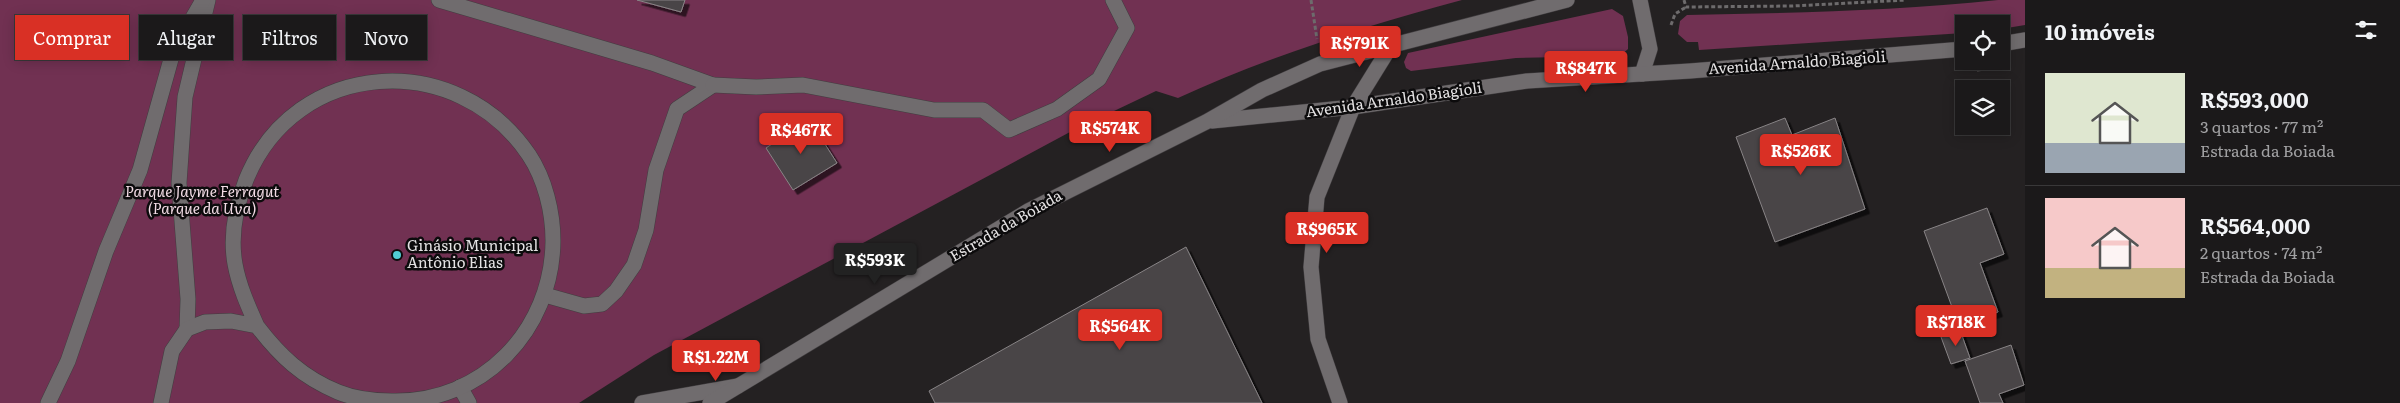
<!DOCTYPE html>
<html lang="pt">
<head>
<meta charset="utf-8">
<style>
	body { margin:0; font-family:Literata,serif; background:#242223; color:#f1f3f6; height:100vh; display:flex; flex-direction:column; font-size:19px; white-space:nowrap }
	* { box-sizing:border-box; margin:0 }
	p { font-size:16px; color:#a0a0a2 }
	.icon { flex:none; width:28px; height:28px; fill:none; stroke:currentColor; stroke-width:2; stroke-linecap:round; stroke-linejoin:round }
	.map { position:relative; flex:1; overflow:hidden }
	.details { display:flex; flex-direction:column; background:#1b191a; width:375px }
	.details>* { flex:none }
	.banner { position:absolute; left:15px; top:15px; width:475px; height:45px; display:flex; gap:10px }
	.tools { position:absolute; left:1955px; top:15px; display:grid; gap:10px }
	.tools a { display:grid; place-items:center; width:55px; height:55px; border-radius:0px; background:#1b191a; box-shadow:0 2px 12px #0003,0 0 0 1px #393839; font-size:25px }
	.price { position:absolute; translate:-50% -42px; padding:0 11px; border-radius:5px; background:#d93025; color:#fff; font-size:16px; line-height:32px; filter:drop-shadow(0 1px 2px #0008) }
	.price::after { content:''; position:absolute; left:50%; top:30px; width:15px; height:11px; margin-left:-8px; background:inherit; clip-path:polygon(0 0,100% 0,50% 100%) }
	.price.on { background:#222; color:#fff }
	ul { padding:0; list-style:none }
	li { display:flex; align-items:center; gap:15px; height:125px; padding:0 20px }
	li+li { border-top:1px solid #393839 }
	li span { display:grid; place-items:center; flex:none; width:140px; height:100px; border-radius:0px; color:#555 }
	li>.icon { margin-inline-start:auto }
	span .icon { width:60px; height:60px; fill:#fffc; stroke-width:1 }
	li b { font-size:21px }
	h2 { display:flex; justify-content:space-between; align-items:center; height:60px; padding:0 20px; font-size:21px }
	.tag { padding:0 18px; border-radius:0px; background:#1b191a; box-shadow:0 2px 12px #0003,0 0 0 1px #393839; font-size:18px; line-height:45px }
	.tag.on { background:#d93025; color:#fff }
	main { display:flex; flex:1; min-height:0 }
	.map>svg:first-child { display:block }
	.green { fill:#713152 }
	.building { fill:#484446; stroke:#888486; filter:url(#shadow) }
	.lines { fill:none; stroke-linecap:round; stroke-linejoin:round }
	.lane-casing { stroke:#413e40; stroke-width:16 }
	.street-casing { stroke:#413e40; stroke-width:16 }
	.secondary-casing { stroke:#413e40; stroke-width:16 }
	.path { stroke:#6d6b6c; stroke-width:3; stroke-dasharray:4 2.5; stroke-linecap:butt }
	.lane { stroke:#706c6e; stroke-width:15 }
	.street { stroke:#706c6e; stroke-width:15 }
	.secondary { stroke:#706c6e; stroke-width:15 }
	.poi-dot { fill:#51ccd3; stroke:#0c0b0c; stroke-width:2 }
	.labels { text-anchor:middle; stroke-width:5; stroke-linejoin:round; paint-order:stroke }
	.street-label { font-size:15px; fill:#e4e2e3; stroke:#0c0b0c }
	.park-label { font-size:15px; font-style:italic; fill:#f2dbe5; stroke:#0c0b0c }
	.poi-label { font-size:15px; fill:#e4e2e3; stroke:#0c0b0c; text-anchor:start }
</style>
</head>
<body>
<main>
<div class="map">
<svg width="2025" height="403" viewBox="0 0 2025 403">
	<defs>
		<filter id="shadow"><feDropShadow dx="4.5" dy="4.5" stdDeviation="0" flood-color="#0009"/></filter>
	</defs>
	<rect width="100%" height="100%" fill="#242122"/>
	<!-- green -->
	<g class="green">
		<path d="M0 0H1462C1367 25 1268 57 1178 98L1156 91 1070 132 654 355 579 403H0Z"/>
		<path d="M1998 0H2025V25L2001 29V24H1964V33L1699 50 1698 42H1687L1678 34 1680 21 1687 15C1791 13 1895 11 1998 0Z"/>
		<path d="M1612 9 1623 16 1628 37V49L1620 56 1516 58 1411 71 1406 68 1404 62 1408 53Z"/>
	</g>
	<!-- building -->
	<g class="building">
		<path d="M637 0H685L681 12Z"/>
		<path d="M1785 118 1792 135 1835 118 1865 209 1775 242 1736 137Z"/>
		<path d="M809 119 837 163 793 190 766 148Z"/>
		<path d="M1987 208 2004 254 1980 263 1998 312 1959 326 1924 231Z"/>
		<path d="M1186 247 1262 403H935L929 391Z"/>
		<path d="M1960 330 1970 358 1951 364 1941 337Z"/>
		<path d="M2011 345 2024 385 1999 394 2003 403H1980L1965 361Z"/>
	</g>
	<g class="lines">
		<defs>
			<g id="lane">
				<path d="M439 0 652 63 713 85 677 109 656 170 646 230 634 265 616 291 602 304 584 306 545 295"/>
				<path d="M713 85 756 87 803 85 934 110H983L1009 130 1057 109 1099 79 1127 28 1113 0"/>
				<path d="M187 329 188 299 179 183 185 97 208 0"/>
				<path d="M460 387 469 403"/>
				<path d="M48 403 68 361 106 251 140 170 173 52 203 0"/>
				<path d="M161 403 172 351 187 329 205 322 231 321 257 326C280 356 302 377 338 392 355 399 375 401 392 401 483 403 552 330 553 241 553 212 545 179 529 155 457 48 295 58 246 180 236 206 230 236 235 264 239 286 248 306 257 326"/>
				<path d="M642 403 738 386"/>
			</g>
			<path id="street" d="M1340 403 1318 339 1311 267 1317 197 1353 107 1392 44"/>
			<g id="secondary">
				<path d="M1640 0 1650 49 1642 74"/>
				<path d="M2001 44 2025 40"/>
				<path d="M1212 121 1353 107 1527 81 1690 71 1964 49"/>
				<path d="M710 403 1028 211 1206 122 1262 90 1320 64 1567 0"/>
			</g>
		</defs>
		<!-- lane casing -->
		<use href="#lane" class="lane-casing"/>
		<!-- street casing -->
		<use href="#street" class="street-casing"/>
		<!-- secondary casing -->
		<use href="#secondary" class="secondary-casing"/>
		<!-- path -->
		<g class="path">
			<path d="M1311 0 1317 39"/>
			<path d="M1684 0 1686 7 1793 6 1906 0"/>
			<path d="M1671 25 1675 14 1686 7"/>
			<path d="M1977 70 1993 68"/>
		</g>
		<!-- lane -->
		<use href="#lane" class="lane"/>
		<!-- street -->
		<use href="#street" class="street"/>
		<!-- secondary -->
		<use href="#secondary" class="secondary"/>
	</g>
	<!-- markers -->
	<circle class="poi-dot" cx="397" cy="255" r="5"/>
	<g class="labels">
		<!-- street labels -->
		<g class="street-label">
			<text transform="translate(1797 63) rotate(-4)" y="5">Avenida Arnaldo Biagioli</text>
			<text transform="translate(1394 100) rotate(-8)" y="5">Avenida Arnaldo Biagioli</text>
			<text transform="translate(1006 226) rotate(-30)" y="5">Estrada da Boiada</text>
		</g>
		<!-- park labels -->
		<g class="park-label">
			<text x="202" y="197">Parque Jayme Ferragut<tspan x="202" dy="17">(Parque da Uva)</tspan></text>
		</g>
		<!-- poi labels -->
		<g class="poi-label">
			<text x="407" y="251">Ginásio Municipal<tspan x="407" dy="17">Antônio Elias</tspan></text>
		</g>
	</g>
</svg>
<div class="tools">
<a><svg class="icon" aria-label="locate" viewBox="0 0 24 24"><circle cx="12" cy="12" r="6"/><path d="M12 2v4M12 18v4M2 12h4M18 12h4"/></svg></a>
<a><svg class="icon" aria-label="layers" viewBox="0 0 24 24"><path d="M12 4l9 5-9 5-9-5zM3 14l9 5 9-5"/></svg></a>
</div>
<b class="price" style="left:1360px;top:68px">R$791K</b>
<b class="price" style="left:1586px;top:93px">R$847K</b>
<b class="price" style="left:1110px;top:153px">R$574K</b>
<b class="price" style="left:801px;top:155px">R$467K</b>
<b class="price" style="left:1801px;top:176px">R$526K</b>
<b class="price" style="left:1327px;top:254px">R$965K</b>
<b class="price on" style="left:875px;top:285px">R$593K</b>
<b class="price" style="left:1956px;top:347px">R$718K</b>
<b class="price" style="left:1120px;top:351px">R$564K</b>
<b class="price" style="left:716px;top:382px">R$1.22M</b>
<div class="banner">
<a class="tag on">Comprar</a>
<a class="tag">Alugar</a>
<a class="tag">Filtros</a>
<a class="tag">Novo</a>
</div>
</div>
<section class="details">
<h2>10 imóveis<svg class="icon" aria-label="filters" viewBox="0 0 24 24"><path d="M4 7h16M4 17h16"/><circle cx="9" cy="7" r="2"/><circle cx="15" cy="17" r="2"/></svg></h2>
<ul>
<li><span style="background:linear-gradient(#dfe7d0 70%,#9aa5b1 0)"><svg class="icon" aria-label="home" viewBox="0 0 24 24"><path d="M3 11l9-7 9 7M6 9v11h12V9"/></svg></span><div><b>R$593,000</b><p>3 quartos · 77 m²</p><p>Estrada da Boiada</p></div></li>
<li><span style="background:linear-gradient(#f6c9c9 70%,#c2b280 0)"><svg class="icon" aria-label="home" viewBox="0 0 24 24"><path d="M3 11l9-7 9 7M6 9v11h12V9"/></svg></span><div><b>R$564,000</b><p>2 quartos · 74 m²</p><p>Estrada da Boiada</p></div></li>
</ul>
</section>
</main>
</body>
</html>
